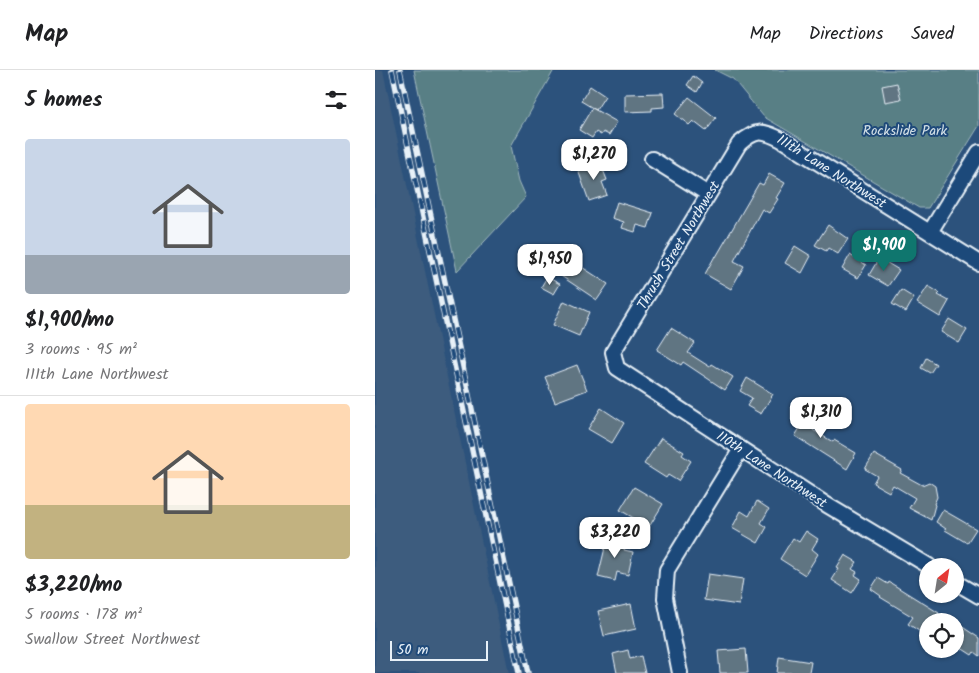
<!DOCTYPE html>
<html lang="en">
<head>
<meta charset="utf-8">
<style>
	body { margin:0; font-family:Kalam,sans-serif; background:#f6f6f6; color:#202124; height:100vh; display:flex; flex-direction:column; font-size:19px; white-space:nowrap }
	* { box-sizing:border-box; margin:0 }
	p { font-size:16px; color:#757577 }
	.icon { flex:none; width:28px; height:28px; fill:none; stroke:currentColor; stroke-width:2; stroke-linecap:round; stroke-linejoin:round }
	.map { position:relative; flex:1; overflow:hidden }
	.details { display:flex; flex-direction:column; background:#fff; width:375px }
	.details>* { flex:none }
	.needle { width:32px; rotate:30deg }
	.controls { position:absolute; left:544px; top:488px; display:grid; gap:10px }
	.controls a { display:grid; place-items:center; width:45px; height:45px; border-radius:50%; background:#fff; box-shadow:0 1px 4px #0004; font-size:25px }
	.scale { position:absolute; left:15px; bottom:12px; width:98px; box-sizing:border-box; padding-left:5px; border:2px solid #e8f1f8; border-top:0; font-size:14px; line-height:18px; white-space:nowrap; color:#e8f1f8; -webkit-text-stroke:4px #1f4a7a; paint-order:stroke }
	.price { position:absolute; translate:-50% -42px; padding:0 11px; border-radius:10px; background:#fff; color:#222; font-size:16px; line-height:32px; filter:drop-shadow(0 1px 2px #0008) }
	.price::after { content:''; position:absolute; left:50%; top:30px; width:15px; height:11px; margin-left:-8px; background:inherit; clip-path:polygon(0 0,100% 0,50% 100%) }
	.price.current { background:#0f766e; color:#fff }
	ul { padding:0; list-style:none }
	li { display:grid; align-content:center; gap:10px; height:265px; padding:0 25px }
	li+li { border-top:1px solid #e0e0e0 }
	li span { display:grid; place-items:center; height:155px; border-radius:5px; color:#555 }
	li>.icon { margin-inline-start:auto }
	span .icon { width:90px; height:90px; fill:#fffc; stroke-width:1 }
	li b { font-size:21px }
	h2 { display:flex; justify-content:space-between; align-items:center; height:60px; padding:0 25px; font-size:21px }
	header { display:flex; align-items:center; gap:30px; box-sizing:border-box; height:70px; padding:0 25px; background:#fff; border-bottom:1px solid #e0e0e0 }
	header strong { font-size:24px }
	nav { display:flex; gap:28px; margin-inline-start:auto; font-size:18px }
	main { display:flex; flex:1; min-height:0 }
	.map>svg:first-child { display:block }
	.built { fill:#3c5c7e }
	.green { fill:#597f85; stroke:#a0b8be }
	.building { fill:#617482; stroke:#e8f1f8 }
	.lines { fill:none; stroke-linecap:round; stroke-linejoin:round }
	.street-casing { stroke:#e8f1f8; stroke-width:18 }
	.street { stroke:#1f4a7a; stroke-width:14 }
	.rail-casing { stroke:#e8f1f8; stroke-width:5.5 }
	.rail { stroke:#1f4a7a; stroke-width:4; stroke-dasharray:11; stroke-linecap:butt }
	.labels { text-anchor:middle; stroke-width:4; stroke-linejoin:round; paint-order:stroke }
	.park-label { font-size:14px; fill:#d3e0e7; stroke:#1f4a7a }
	.street-label { font-size:14px; fill:#e8f1f8; stroke:#1f4a7a }
</style>
</head>
<body>
<header>
<strong>Map</strong>
<nav><a>Map</a><a>Directions</a><a>Saved</a></nav>
</header>
<main>
<section class="details">
<h2>5 homes<svg class="icon" aria-label="filters" viewBox="0 0 24 24"><path d="M4 7h16M4 17h16"/><circle cx="9" cy="7" r="2"/><circle cx="15" cy="17" r="2"/></svg></h2>
<ul>
<li><span style="background:linear-gradient(#c9d6e8 75%,#9aa5b1 0)"><svg class="icon" aria-label="home" viewBox="0 0 24 24"><path d="M3 11l9-7 9 7M6 9v11h12V9"/></svg></span><div><b>$1,900/mo</b><p>3 rooms · 95 m²</p><p>111th Lane Northwest</p></div></li>
<li><span style="background:linear-gradient(#ffd9b3 65%,#c2b280 0)"><svg class="icon" aria-label="home" viewBox="0 0 24 24"><path d="M3 11l9-7 9 7M6 9v11h12V9"/></svg></span><div><b>$3,220/mo</b><p>5 rooms · 178 m²</p><p>Swallow Street Northwest</p></div></li>
</ul>
</section>
<div class="map">
<svg width="604" height="603" viewBox="0 0 604 603">
	<rect width="100%" height="100%" fill="#2c527c"/>
	<filter id="ink" filterUnits="userSpaceOnUse"><feTurbulence type="fractalNoise" baseFrequency=".02" numOctaves="2"/><feDisplacementMap in="SourceGraphic" scale="10" xChannelSelector="R" yChannelSelector="G"/><feConvolveMatrix kernelMatrix="1 2 1 2 8 2 1 2 1" color-interpolation-filters="sRGB"/></filter>
	<g filter="url(#ink)">
		<!-- built -->
		<path class="built" d="M0 0H8L134 603H0Z"/>
		<!-- green -->
		<g class="green">
			<path d="M39 0H179L136 76 144 111 151 127 82 201Z"/>
			<path d="M340 0H604V56L553 138H544L389 47 358 9Z"/>
		</g>
		<!-- building -->
		<g class="building">
			<path d="M318 6 327 13 322 22 312 15Z"/>
			<path d="M522 13 526 29 510 32 507 16Z"/>
			<path d="M215 16 230 26 221 40 206 31Z"/>
			<path d="M288 23 289 37 277 38V41L250 42V24Z"/>
			<path d="M314 27 341 48 331 61 318 51 314 55 300 44Z"/>
			<path d="M217 38 242 52 234 65 228 62 226 65 221 62 217 68 204 60Z"/>
			<path d="M225 92 232 110 227 112 232 125 214 131 203 100Z"/>
			<path d="M394 104 410 113 401 128 403 129 394 143 387 139 359 191 369 196 356 219 330 204 340 186 341 187 384 113 388 115Z"/>
			<path d="M242 132 278 143 273 158 262 155 260 162 247 158 249 152 237 148Z"/>
			<path d="M453 155 473 169 463 184 453 178 451 181 440 175Z"/>
			<path d="M420 176 436 186 427 203 410 193Z"/>
			<path d="M475 185 491 195 483 208 467 199Z"/>
			<path d="M504 188 524 200 513 216 494 205Z"/>
			<path d="M196 190 233 214 222 230 186 206Z"/>
			<path d="M172 207 185 214 179 224 166 217Z"/>
			<path d="M553 216 565 223 563 225 574 231 565 247 542 233Z"/>
			<path d="M526 220 539 228 531 242 517 234Z"/>
			<path d="M189 231 214 242 204 266 178 255Z"/>
			<path d="M574 249 592 260 584 273 566 262Z"/>
			<path d="M296 258 320 273 313 283 335 297 337 294 358 307 350 320 308 292 306 295 282 280Z"/>
			<path d="M551 288 561 294 555 303 546 298Z"/>
			<path d="M202 295 212 320 180 332 170 307Z"/>
			<path d="M372 308 398 324 386 344 372 336 377 328 365 321Z"/>
			<path d="M425 336 445 348 438 360 458 372 459 370 481 383 472 399 420 366 425 358 421 355 422 353 417 350Z"/>
			<path d="M226 338 249 353 237 373 213 359Z"/>
			<path d="M286 368 309 382 307 385 316 391 303 411 293 405 291 408 269 394Z"/>
			<path d="M499 384 527 400 525 403 547 415 554 412 560 416 562 427 559 434 560 435 556 450 534 438 540 428 518 415 514 422 498 413 502 406 490 399Z"/>
			<path d="M259 417 288 434 274 457 245 440Z"/>
			<path d="M382 431 394 439 386 453 392 457 383 473 357 458 366 441 374 446Z"/>
			<path d="M568 440 601 459 592 473 570 460 571 459 561 452Z"/>
			<path d="M431 461 443 469 437 479 443 484 430 505 405 489 418 468 424 472Z"/>
			<path d="M233 465 252 469 249 480 258 482 253 505 242 502 240 511 223 507Z"/>
			<path d="M470 485 482 492 477 499 482 502 480 505 486 509 477 523 457 510 464 499 462 498Z"/>
			<path d="M333 504 368 509 364 535 329 530Z"/>
			<path d="M503 508 513 514 514 512 564 543 559 551H552V566L533 554 538 547 505 527 506 526 496 519Z"/>
			<path d="M256 534 261 559 229 566 223 541Z"/>
			<path d="M586 556 604 568V586L599 582 597 585 580 574V565Z"/>
			<path d="M371 579 373 603H345L343 581Z"/>
			<path d="M253 580 255 589 266 586 270 603H242L238 584Z"/>
			<path d="M404 587 436 592 434 603H402Z"/>
		</g>
		<g class="lines">
			<defs>
				<g id="street">
					<path d="M277 89 333 124"/>
					<path d="M555 162 604 82"/>
					<path d="M554 496 452 435 242 298 238 282 364 74C381 59 387 60 407 70L604 193"/>
					<path d="M580 512 604 526"/>
					<path d="M305 603 290 528 292 500 366 379"/>
				</g>
			</defs>
			<!-- street casing -->
			<use href="#street" class="street-casing"/>
			<!-- street -->
			<use href="#street" class="street"/>
			<defs>
				<g id="rail">
					<path d="M17 0 144 603"/>
					<path d="M25 0 153 603"/>
				</g>
			</defs>
			<!-- rail casing -->
			<use href="#rail" class="rail-casing"/>
			<!-- rail -->
			<use href="#rail" class="rail"/>
		</g>
	</g>
	<g class="labels">
		<!-- park labels -->
		<g class="park-label">
			<text x="530" y="65">Rockslide Park</text>
		</g>
		<!-- street labels -->
		<g class="street-label">
			<text transform="translate(457 101) rotate(32)" y="5">111th Lane Northwest</text>
			<text transform="translate(303 175) rotate(-59)" y="5">Thrush Street Northwest</text>
			<text transform="translate(397 399) rotate(33)" y="5">110th Lane Northwest</text>
		</g>
	</g>
</svg>
<div class="controls">
<a><svg class="needle" viewBox="-14 -14 28 28"><path d="M0-13l5 13h-10z" fill="#e53935"/><path d="M0 13l5-13h-10z" fill="#757577"/></svg></a>
<a><svg class="icon" aria-label="locate" viewBox="0 0 24 24"><circle cx="12" cy="12" r="6"/><path d="M12 2v4M12 18v4M2 12h4M18 12h4"/></svg></a>
</div>
<div class="scale">50 m</div>
<b class="price" style="left:219px;top:111px">$1,270</b>
<b class="price current" style="left:509px;top:202px">$1,900</b>
<b class="price" style="left:175px;top:216px">$1,950</b>
<b class="price" style="left:446px;top:369px">$1,310</b>
<b class="price" style="left:240px;top:489px">$3,220</b>
</div>
</main>
</body>
</html>
